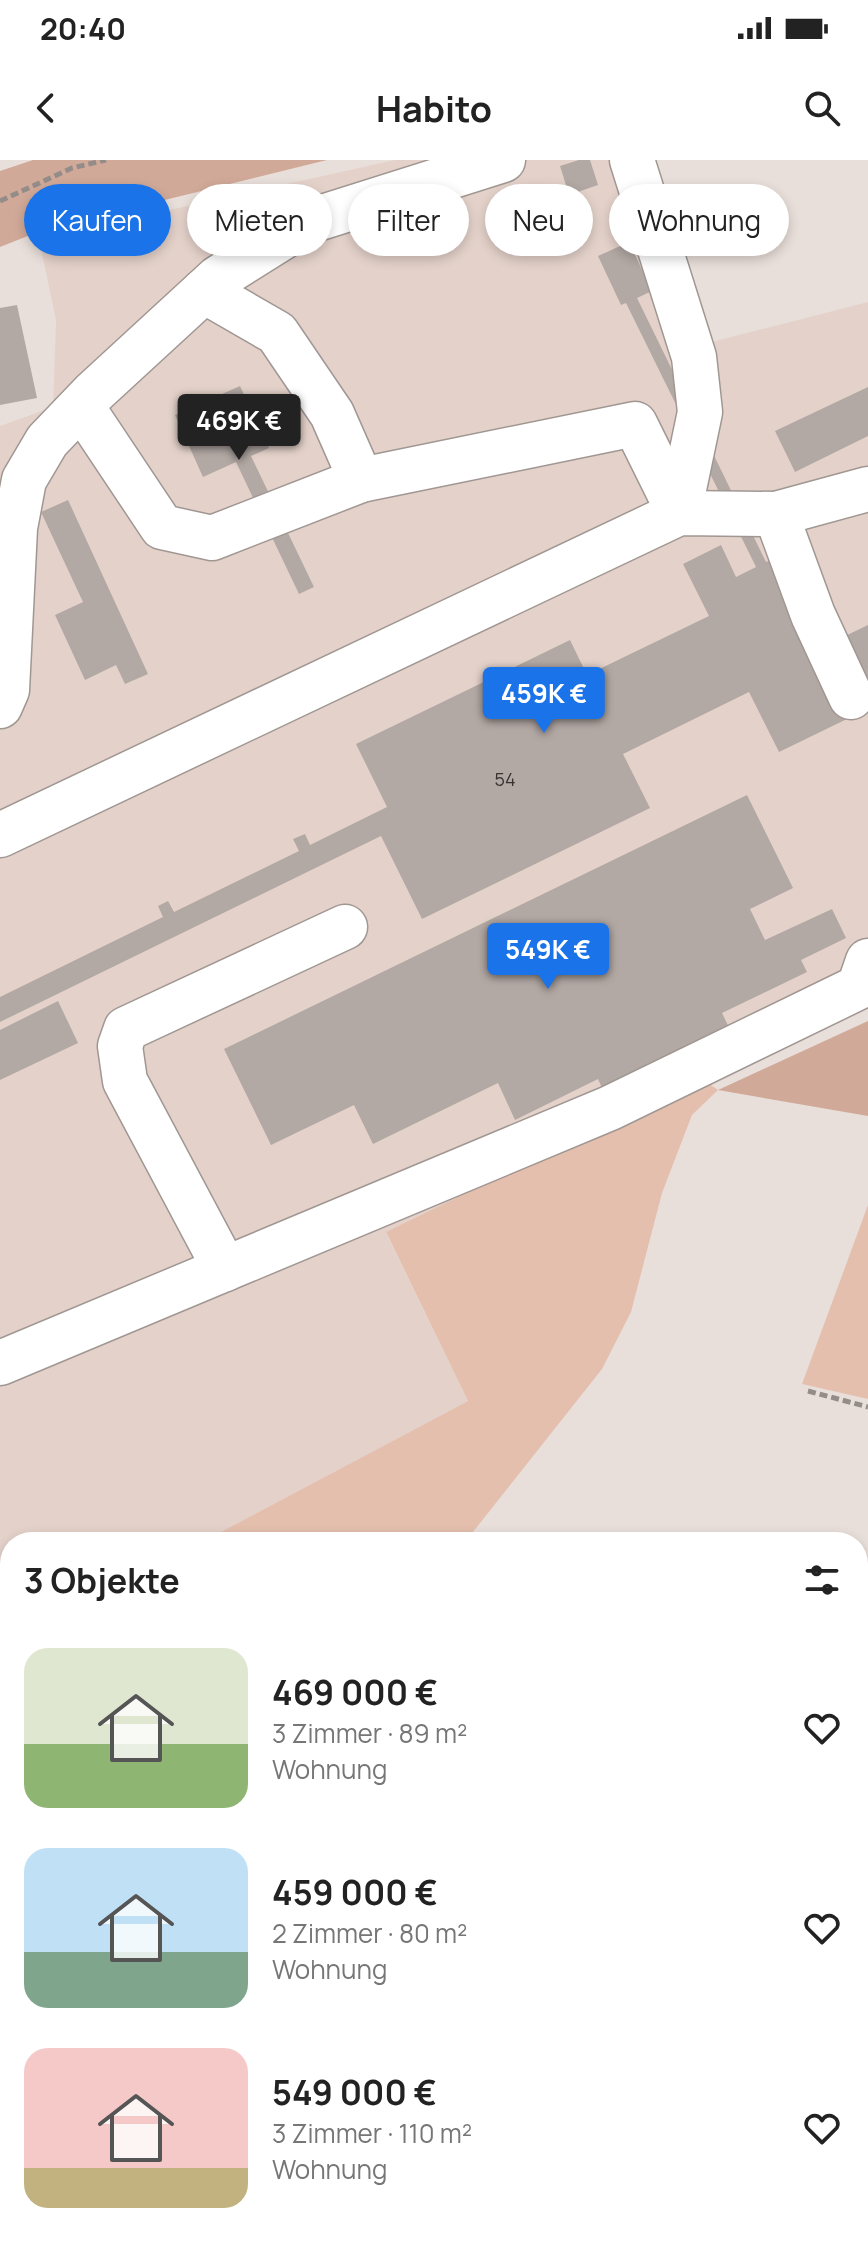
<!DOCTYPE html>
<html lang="de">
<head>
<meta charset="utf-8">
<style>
	body { margin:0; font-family:Manrope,sans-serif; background:#f6f6f6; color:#222; height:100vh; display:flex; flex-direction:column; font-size:30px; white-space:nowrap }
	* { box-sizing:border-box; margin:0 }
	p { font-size:26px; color:#767676 }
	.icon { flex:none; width:44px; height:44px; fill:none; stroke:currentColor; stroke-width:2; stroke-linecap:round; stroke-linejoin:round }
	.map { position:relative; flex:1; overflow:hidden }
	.sheet { position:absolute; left:0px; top:1372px; width:868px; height:714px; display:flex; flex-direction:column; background:#fff; border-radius:32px 32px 0 0; box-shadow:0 4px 12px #0003 }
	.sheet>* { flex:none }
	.top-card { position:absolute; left:24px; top:24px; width:820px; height:72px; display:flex; gap:16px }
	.price { position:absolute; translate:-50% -68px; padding:0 18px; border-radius:8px; background:#1a73e8; color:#fff; font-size:26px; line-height:52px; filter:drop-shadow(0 2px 4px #0008) }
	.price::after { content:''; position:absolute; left:50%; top:48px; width:24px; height:18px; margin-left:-12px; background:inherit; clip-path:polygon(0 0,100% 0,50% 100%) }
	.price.current { background:#222; color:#fff }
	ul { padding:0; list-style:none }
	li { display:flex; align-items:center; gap:24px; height:200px; padding:0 24px }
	li span { display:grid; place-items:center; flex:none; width:224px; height:160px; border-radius:24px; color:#555 }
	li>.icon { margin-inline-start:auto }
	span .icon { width:96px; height:96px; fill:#fffc; stroke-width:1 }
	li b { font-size:34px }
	h2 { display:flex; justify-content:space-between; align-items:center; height:96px; padding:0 24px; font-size:34px }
	.pill { padding:0 28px; border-radius:36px; background:#fff; box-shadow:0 4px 12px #0003; font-size:28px; line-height:72px }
	.pill.current { background:#1a73e8; color:#fff }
	.status { display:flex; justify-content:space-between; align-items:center; height:56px; padding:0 40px; background:#fff; direction:ltr }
	.status svg { height:22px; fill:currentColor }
	header { display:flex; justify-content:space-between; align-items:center; height:104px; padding:0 24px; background:#fff; font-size:36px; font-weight:700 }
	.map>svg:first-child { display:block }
	.built { fill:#e4d2ca }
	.green { fill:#e4bfae }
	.forest { fill:#d1a998 }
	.building { fill:#b2a8a4 }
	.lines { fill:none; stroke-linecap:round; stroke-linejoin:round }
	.minor-casing { stroke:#a09793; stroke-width:47 }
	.path { stroke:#948c89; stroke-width:5; stroke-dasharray:8 4; stroke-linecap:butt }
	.minor { stroke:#fff; stroke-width:44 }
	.labels { text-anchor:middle; stroke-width:8; stroke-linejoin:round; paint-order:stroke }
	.number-label { font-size:18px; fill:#373230 }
</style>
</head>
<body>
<div class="status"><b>20:40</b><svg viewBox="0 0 49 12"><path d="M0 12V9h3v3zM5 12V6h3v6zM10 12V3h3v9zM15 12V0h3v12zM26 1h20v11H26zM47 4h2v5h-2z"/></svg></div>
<header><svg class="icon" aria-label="back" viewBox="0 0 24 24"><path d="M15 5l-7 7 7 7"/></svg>Habito<svg class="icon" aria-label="search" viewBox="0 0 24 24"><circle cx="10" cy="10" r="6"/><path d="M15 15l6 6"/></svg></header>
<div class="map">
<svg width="868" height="2085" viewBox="0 0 868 2085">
	<rect width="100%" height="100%" fill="#e9dfda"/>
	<!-- built -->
	<path class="built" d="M395 0H650L700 185 868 142V844L386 1073 468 1241 202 1382H10V1784L0 1792V266L53 247 56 160 39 79Z"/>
	<!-- green -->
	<g class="green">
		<path d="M702 919 718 930 692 955 662 1033 631 1152 602 1209 465 1382H202L468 1241 386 1072Z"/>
		<path d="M868 1045V1239L802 1224Z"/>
		<path d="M241 2076H586L593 2085H247Z"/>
	</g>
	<!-- forest -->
	<g class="forest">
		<path d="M33 0H327L43 70 0 87V11Z"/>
		<path d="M868 861V956L718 930Z"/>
	</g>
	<!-- building -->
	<g class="building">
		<path d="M579 0H590L598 25 569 35 560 6Z"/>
		<path d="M629 82 652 131 637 138 766 402 771 400 849 558 779 592 749 532 623 594 650 648 422 759 381 676 0 862V837L163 757 158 746 168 741 174 752 299 691 293 679 305 674 310 685 387 647 356 584 570 480 587 515 709 456 683 404 721 385 736 417 756 407 626 143 621 145 598 96Z"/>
		<path d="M17 145 37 238 0 245V148Z"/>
		<path d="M240 226 269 288 251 296 314 427 299 434 236 302 203 317 175 255Z"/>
		<path d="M868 227V276L795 312 775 271Z"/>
		<path d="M68 340 148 514 125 524 116 505 85 520 55 455 83 442 41 352Z"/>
		<path d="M868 465V524L839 479Z"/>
		<path d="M747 635 793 728 750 749 765 780 832 749 846 778 801 800 807 812 722 853 734 878 607 939 598 919 515 960 498 923 373 984 354 945 271 985 224 889Z"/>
		<path d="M58 841 78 883 0 920V870Z"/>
	</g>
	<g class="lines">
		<defs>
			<g id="minor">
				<path d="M632 0 694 197 700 252 679 353"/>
				<path d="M204 131 277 173 332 254 361 320"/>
				<path d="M82 247 162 367 212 378 361 320 635 264 679 353"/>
				<path d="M776 354 813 455 851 537"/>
				<path d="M0 546 7 530 15 368 24 320 47 281 93 233 218 118 307 62 503 0"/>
				<path d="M0 675 679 353 776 354 868 329"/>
				<path d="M225 1109 125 921 120 886 126 869 345 767"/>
				<path d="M0 1203 610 948 859 827 868 801"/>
			</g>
		</defs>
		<!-- minor casing -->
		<use href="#minor" class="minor-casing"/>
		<!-- path -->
		<g class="path">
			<path d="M0 41 72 8 106 0"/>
			<path d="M808 1231 868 1247"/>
			<path d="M858 1899 868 1887"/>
			<path d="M295 2076 302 2085"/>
			<path d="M604 2076 613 2085"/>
			<path d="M705 2085 712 2076"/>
		</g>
		<!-- minor -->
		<use href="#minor" class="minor"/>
	</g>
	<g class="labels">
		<!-- number labels -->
		<g class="number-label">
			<text x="505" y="626">54</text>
		</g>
	</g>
</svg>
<b class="price current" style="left:239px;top:302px">469K €</b>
<b class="price" style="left:544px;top:575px">459K €</b>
<b class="price" style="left:548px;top:831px">549K €</b>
<div class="top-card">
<a class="pill current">Kaufen</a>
<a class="pill">Mieten</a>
<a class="pill">Filter</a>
<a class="pill">Neu</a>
<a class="pill">Wohnung</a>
</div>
<section class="sheet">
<h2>3 Objekte<svg class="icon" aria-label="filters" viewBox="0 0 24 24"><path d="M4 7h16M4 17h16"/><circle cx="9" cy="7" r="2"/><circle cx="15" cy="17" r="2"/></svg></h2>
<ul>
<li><span style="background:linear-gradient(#dfe7d0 60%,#8fb573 0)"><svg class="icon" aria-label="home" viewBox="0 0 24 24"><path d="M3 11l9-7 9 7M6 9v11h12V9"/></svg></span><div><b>469 000 €</b><p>3 Zimmer · 89 m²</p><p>Wohnung</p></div><svg class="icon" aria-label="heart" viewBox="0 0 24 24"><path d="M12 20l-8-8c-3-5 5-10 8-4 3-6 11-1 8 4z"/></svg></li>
<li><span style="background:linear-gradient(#bfe0f5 65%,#7fa58c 0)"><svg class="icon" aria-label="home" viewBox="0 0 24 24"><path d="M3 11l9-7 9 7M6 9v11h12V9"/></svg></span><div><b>459 000 €</b><p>2 Zimmer · 80 m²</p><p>Wohnung</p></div><svg class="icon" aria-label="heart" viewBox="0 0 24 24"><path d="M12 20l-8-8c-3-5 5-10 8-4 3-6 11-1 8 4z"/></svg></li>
<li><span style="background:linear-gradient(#f6c9c9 75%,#c2b280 0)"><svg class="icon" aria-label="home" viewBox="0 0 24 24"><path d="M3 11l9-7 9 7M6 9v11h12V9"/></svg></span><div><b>549 000 €</b><p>3 Zimmer · 110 m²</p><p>Wohnung</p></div><svg class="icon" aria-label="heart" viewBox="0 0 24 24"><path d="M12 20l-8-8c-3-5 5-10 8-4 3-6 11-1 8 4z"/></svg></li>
</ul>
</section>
</div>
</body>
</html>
